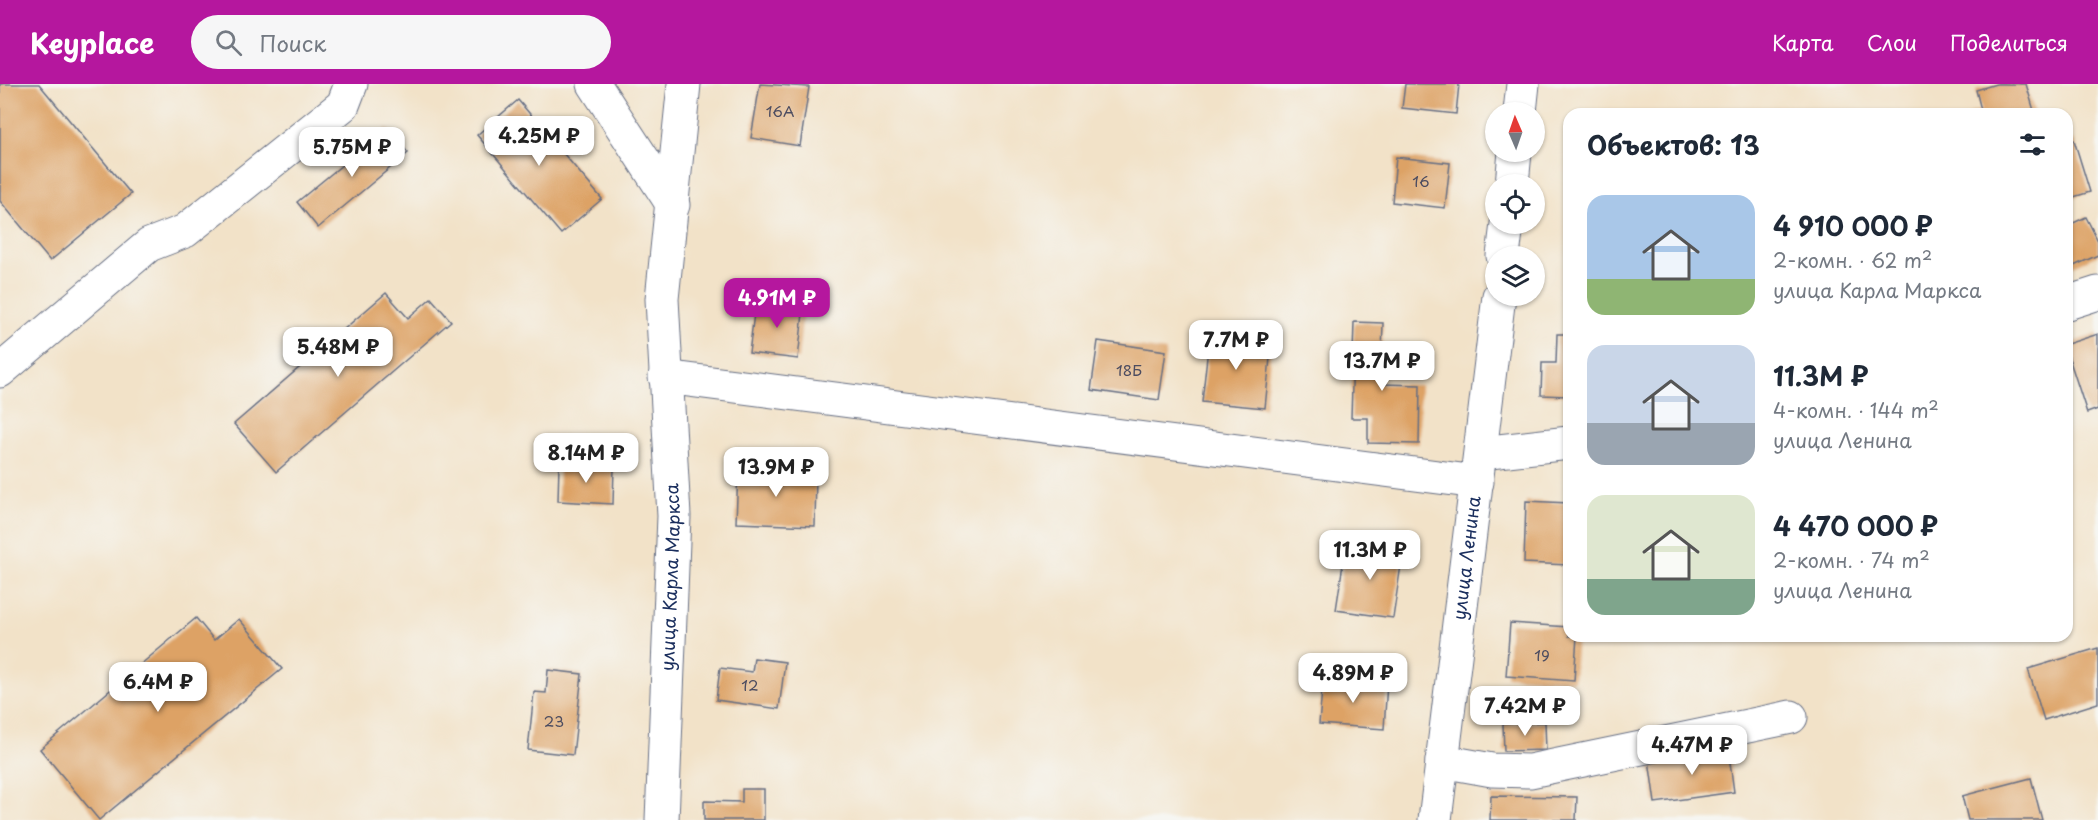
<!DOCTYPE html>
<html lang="ru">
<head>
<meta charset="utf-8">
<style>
	body { margin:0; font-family:"Playpen Sans",sans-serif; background:#f6f6f7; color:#1f2937; height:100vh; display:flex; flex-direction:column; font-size:22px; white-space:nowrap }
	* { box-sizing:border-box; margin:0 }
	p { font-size:20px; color:#747a83 }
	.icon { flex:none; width:33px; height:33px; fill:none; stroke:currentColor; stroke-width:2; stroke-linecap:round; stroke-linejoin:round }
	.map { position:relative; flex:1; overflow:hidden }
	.details { position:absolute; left:1563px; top:24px; width:510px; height:534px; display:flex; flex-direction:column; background:#fff; border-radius:18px; box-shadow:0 2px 4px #0004 }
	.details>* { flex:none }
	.needle { width:39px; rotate:358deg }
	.fabs { position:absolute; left:1485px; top:18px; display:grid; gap:12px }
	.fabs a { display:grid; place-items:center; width:60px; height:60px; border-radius:50%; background:#fff; box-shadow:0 2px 4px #0004; font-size:30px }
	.price { position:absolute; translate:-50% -51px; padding:0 14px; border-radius:12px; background:#fff; color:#222; font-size:20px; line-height:39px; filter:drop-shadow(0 2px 3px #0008) }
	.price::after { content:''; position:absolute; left:50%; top:36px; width:18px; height:14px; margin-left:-9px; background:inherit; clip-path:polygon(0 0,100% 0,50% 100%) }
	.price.selected { background:#b5179e; color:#fff }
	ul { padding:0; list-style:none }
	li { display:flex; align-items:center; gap:18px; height:150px; padding:0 24px }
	li span { display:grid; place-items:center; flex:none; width:168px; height:120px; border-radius:18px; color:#555 }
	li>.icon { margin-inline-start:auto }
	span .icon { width:72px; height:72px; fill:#fffc; stroke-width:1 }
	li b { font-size:26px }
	h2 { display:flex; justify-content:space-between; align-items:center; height:72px; padding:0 24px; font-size:26px }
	header { display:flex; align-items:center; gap:36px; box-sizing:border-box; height:84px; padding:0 30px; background:#b5179e; color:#fff }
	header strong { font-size:28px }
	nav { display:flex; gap:33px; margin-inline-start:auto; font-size:21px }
	.search { width:420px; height:54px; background:#f6f6f7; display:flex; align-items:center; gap:15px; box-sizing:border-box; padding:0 21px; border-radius:33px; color:#747a83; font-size:22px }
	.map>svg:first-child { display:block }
	.building { fill:#dda265 }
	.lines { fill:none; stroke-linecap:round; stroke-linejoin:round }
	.minor-casing { stroke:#666e83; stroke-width:35 }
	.minor { stroke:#fff; stroke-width:33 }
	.labels { text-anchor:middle; stroke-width:4.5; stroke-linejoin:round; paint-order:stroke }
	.number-label { font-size:15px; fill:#4c4c60 }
	.street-label { font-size:18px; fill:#1b2f5e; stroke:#f6f6f2 }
</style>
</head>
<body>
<header>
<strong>Keyplace</strong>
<div class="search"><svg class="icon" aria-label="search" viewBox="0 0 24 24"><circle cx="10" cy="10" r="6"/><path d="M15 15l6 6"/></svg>Поиск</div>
<nav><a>Карта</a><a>Слои</a><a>Поделиться</a></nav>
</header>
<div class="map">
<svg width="2098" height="736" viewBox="0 0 2098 736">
	<rect width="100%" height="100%" fill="#f6f6f2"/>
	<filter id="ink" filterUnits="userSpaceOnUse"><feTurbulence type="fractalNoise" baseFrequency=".0167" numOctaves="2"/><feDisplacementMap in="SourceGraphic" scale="12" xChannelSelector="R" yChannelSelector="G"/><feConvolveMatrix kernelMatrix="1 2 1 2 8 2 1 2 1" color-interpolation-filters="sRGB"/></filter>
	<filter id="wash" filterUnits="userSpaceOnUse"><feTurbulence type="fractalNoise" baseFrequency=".008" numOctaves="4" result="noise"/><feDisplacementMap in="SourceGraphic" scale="24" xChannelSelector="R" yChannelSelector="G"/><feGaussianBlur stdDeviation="1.35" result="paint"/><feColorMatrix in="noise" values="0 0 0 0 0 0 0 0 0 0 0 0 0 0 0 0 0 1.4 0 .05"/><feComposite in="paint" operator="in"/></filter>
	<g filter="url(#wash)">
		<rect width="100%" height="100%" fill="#f2e2c8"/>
		<g id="blocks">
			<!-- building -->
			<g class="building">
				<path d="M0 0H39L131 110 50 177 0 117Z"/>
				<path d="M760 0 809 3 800 62 751 54Z"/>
				<path d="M1405 0H1459L1456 30 1402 24Z"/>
				<path d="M1996 0H2026L2035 30H1968L1981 26 1976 6Z"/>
				<path d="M518 16 602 115 561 150 477 51Z"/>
				<path d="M387 44 408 69 318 144 297 118Z"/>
				<path d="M2074 56 2090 108 2067 115V58Z"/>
				<path d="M1396 73 1450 79 1445 124 1392 118Z"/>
				<path d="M2086 133 2098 157V171L2067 185V142Z"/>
				<path d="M386 209 408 234 431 214 451 237 276 388 234 340Z"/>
				<path d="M756 214 804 220 798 275 749 269Z"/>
				<path d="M1354 238 1383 239 1381 300 1420 301 1419 360 1368 359V334H1351Z"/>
				<path d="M1210 246 1245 249 1244 261 1271 264 1265 324 1202 318Z"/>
				<path d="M1557 250H1569V312L1541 311 1542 279H1556Z"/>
				<path d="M2098 250V325L2087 329 2067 268V260Z"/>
				<path d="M1098 257 1166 267 1159 316 1091 306Z"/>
				<path d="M559 380 614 383 613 420 558 417Z"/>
				<path d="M738 386 816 389 815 442 736 439Z"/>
				<path d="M1526 417 1569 419V481L1524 479Z"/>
				<path d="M1346 460 1403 468 1393 534 1336 526Z"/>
				<path d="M196 534 214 556 239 535 282 585 99 736 40 665Z"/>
				<path d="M1510 539 1569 543V552H1577L1574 597 1506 592Z"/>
				<path d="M2098 564V619L2044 636 2028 585Z"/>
				<path d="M754 574 785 578 779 625 716 616 720 584 752 588Z"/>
				<path d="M548 586 582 590 573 671 528 666 534 608 546 609Z"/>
				<path d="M1323 594 1387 599 1384 645 1319 640Z"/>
				<path d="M1545 638 1546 666 1504 667 1503 640Z"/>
				<path d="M1728 664 1734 708 1655 719 1649 676Z"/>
				<path d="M2031 694 2042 736H1968L1962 712Z"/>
				<path d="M742 705H764V736H704V717L742 718Z"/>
				<path d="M1491 712 1577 713 1576 736H1490Z"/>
			</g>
		</g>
	</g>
	<g filter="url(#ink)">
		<use href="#blocks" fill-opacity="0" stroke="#666e83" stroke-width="1.5"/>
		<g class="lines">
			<defs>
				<g id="minor">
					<path d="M594 0 673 121"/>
					<path d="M1520 28 1523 0"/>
					<path d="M1512 100 1515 68"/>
					<path d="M1503 172 1507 140"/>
					<path d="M2067 219 2098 209"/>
					<path d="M0 287 149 161 185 147 343 21 351 0"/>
					<path d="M665 293 1477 398"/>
					<path d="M1481 369 1569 359"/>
					<path d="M1442 677 1492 686 1530 687 1791 633"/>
					<path id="s1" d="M662 736 674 432 662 215 684 0"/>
					<path id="s2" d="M1435 736 1499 212"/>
				</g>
			</defs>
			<!-- minor casing -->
			<use href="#minor" class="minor-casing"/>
			<!-- minor -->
			<use href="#minor" class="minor"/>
		</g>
	</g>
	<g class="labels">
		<!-- number labels -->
		<g class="number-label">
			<text x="780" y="33">16А</text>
			<text x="1421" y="103">16</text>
			<text x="1129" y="292">18Б</text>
			<text x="1542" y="577">19</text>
			<text x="750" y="607">12</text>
			<text x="554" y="643">23</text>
		</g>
		<!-- street labels -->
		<g class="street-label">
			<text dy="6" stroke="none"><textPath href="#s2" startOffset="264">улица Ленина</textPath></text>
			<text dy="6" stroke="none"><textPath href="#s1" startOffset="243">улица Карла Маркса</textPath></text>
		</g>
	</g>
</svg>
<div class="fabs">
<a><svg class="needle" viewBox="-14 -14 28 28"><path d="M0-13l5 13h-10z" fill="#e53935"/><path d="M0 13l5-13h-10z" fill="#747a83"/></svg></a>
<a><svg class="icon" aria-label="locate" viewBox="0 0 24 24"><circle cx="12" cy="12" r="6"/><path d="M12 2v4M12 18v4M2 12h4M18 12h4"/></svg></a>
<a><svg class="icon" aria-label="layers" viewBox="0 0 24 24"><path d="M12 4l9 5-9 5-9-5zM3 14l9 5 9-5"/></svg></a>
</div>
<b class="price" style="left:539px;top:83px">4.25M ₽</b>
<b class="price" style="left:352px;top:94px">5.75M ₽</b>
<b class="price selected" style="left:777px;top:245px">4.91M ₽</b>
<b class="price" style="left:1236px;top:287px">7.7M ₽</b>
<b class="price" style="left:338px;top:294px">5.48M ₽</b>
<b class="price" style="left:1382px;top:308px">13.7M ₽</b>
<b class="price" style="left:586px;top:400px">8.14M ₽</b>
<b class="price" style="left:776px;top:414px">13.9M ₽</b>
<b class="price" style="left:1370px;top:497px">11.3M ₽</b>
<b class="price" style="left:1353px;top:620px">4.89M ₽</b>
<b class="price" style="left:158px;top:629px">6.4M ₽</b>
<b class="price" style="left:1525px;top:653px">7.42M ₽</b>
<b class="price" style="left:1692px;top:692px">4.47M ₽</b>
<section class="details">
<h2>Объектов: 13<svg class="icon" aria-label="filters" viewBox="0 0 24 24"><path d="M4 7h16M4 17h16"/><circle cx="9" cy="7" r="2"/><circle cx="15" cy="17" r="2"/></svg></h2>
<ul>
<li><span style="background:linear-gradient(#a9c7e8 70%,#8fb573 0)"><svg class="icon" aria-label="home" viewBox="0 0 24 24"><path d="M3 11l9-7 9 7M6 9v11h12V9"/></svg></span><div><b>4 910 000 ₽</b><p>2-комн. · 62 m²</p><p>улица Карла Маркса</p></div></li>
<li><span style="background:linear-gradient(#c9d6e8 65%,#9aa5b1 0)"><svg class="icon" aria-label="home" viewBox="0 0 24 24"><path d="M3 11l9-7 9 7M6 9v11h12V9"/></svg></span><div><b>11.3M ₽</b><p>4-комн. · 144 m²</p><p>улица Ленина</p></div></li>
<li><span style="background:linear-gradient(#dfe7d0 70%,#7fa58c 0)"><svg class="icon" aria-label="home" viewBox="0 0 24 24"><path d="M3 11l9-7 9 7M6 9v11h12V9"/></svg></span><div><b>4 470 000 ₽</b><p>2-комн. · 74 m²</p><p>улица Ленина</p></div></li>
</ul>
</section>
</div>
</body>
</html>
